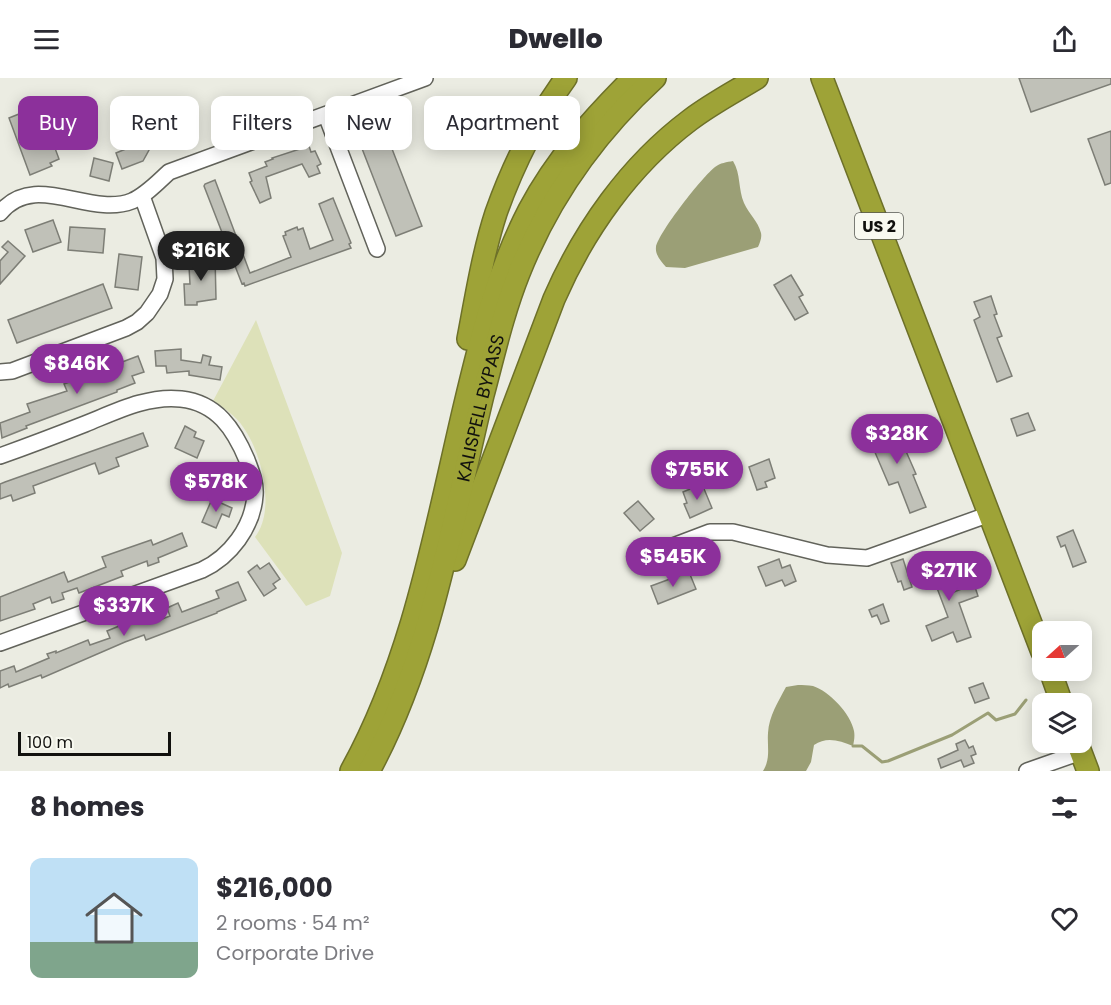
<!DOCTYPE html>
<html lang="en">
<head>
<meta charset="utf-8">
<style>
	body { margin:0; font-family:Poppins,sans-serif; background:#f7f7f7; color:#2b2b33; height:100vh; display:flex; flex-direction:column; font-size:22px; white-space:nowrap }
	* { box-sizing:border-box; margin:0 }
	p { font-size:20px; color:#7c7c81 }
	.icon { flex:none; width:33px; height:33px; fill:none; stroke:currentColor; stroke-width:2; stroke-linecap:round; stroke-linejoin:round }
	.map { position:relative; height:693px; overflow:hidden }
	.panel { display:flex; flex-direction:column; background:#fff; flex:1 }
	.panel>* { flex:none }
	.top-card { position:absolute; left:18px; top:18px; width:600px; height:54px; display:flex; gap:12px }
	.needle { width:39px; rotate:249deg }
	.fabs { position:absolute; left:1032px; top:543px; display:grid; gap:12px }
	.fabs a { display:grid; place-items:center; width:60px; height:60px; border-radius:12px; background:#fff; box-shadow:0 3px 15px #0003; font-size:30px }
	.scale { position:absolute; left:18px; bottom:15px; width:153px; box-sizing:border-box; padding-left:6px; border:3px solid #11110e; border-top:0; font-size:16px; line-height:21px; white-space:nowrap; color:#11110e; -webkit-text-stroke:4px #f8f9f0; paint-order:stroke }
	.price { position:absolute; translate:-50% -51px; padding:0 14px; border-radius:21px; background:#8c309b; color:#fff; font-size:20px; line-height:39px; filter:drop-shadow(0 2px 3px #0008) }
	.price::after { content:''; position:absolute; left:50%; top:36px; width:18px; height:14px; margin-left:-9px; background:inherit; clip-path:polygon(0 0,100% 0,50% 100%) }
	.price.current { background:#222; color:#fff }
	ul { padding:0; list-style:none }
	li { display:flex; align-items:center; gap:18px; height:150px; padding:0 30px }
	li span { display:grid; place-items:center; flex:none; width:168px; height:120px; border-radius:12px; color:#555 }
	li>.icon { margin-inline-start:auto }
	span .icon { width:72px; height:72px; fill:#fffc; stroke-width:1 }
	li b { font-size:26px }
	h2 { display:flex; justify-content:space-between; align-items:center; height:72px; padding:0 30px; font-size:26px }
	.pill { padding:0 21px; border-radius:12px; background:#fff; box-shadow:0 3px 15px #0003; font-size:21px; line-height:54px }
	.pill.current { background:#8c309b; color:#fff }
	header { display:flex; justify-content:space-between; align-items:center; height:78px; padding:0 30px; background:#fff; font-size:27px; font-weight:800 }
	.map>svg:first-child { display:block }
	.green { fill:#dde1b9 }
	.water { fill:#9b9f76 }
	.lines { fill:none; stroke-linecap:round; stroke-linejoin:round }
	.stream { stroke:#9b9f76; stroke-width:3 }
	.building { fill:#c0c1b8; stroke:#7d7e76; stroke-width:1.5 }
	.minor-casing { stroke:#62635b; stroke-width:18 }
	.highway-casing { stroke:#6d7029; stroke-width:24 }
	.minor { stroke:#fff; stroke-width:15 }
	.highway { stroke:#9ea337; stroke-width:21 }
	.labels { text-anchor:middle; stroke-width:4.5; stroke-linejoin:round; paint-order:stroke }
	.shield { fill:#f8f9f0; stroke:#565752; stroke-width:1.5 }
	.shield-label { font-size:16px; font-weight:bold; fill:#11110e }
	.street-label { font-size:18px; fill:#11110e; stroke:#f8f9f0 }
</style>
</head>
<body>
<header><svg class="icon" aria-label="menu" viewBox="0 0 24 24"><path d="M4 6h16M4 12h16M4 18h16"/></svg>Dwello<svg class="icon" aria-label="share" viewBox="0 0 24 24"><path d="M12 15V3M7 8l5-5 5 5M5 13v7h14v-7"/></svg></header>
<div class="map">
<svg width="1111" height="693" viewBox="0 0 1111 693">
	<rect width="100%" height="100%" fill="#ebece2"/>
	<!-- green -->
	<path class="green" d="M256 242 342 475 330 518 306 528 255 459C275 434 263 381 247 355 239 341 228 332 213 323Z"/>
	<!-- water -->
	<g class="water">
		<path d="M733 83C741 96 738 111 744 125 749 136 758 143 761 155 762 160 760 164 758 169L685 190 666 189C661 183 655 177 656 169 659 154 703 98 715 89 720 85 727 84 733 83Z"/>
		<path d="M798 607C803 607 808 607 813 608 829 613 851 636 854 653 855 658 854 663 853 668 840 663 827 658 814 667L811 684 806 693H763C771 680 767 669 768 655 769 638 778 624 786 609Z"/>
	</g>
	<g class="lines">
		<!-- stream -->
		<path class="stream" d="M853 668H862L882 684 888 683 952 657 988 635 996 642 1015 636 1026 622"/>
	</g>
	<!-- building -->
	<g class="building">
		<path d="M1019 0H1111V6L1031 34Z"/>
		<path d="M38 24 59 81 50 85 52 88 30 97 9 40 29 32 28 28Z"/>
		<path d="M380 40 422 148 396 158 354 50Z"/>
		<path d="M1111 53V105L1105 107 1088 61Z"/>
		<path d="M141 62 149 72 143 83 122 91 116 75 133 68Z"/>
		<path d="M309 68 311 74 315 73 321 86 317 88 320 95 309 99 302 86 266 99 271 120 260 125 250 104 252 103 249 95 267 88 265 84 273 81 272 80Z"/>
		<path d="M94 80 113 85 109 103 90 98Z"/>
		<path d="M215 102 250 195 291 179 283 158 286 157 285 154 297 149 298 152 303 150 310 171 333 162 319 126 333 120 351 165 349 166 351 170 245 208 244 205 242 206 204 108 205 106Z"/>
		<path d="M53 142 61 164 33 174 25 152Z"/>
		<path d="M70 149 105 151 103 175 68 172Z"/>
		<path d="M8 163 25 178 0 206V183L8 174 2 169Z"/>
		<path d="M119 176 142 179 138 212 115 209Z"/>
		<path d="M215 178 216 221 197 224V227H185L184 206H190L189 188H196V179Z"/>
		<path d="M791 197 803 217 799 219 808 235 795 242 774 207Z"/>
		<path d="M103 206 112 230 17 265 8 242Z"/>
		<path d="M991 218 997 236 994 237 1002 258 997 260 1012 298 997 304 974 242 980 239 974 224Z"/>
		<path d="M181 271V282L201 285 203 277 211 279 209 287 222 289 220 302 189 297V293L167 295 166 288H156L155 273Z"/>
		<path d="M138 278 144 294 132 298 135 305 117 312V314L26 348 27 350 2 360 0 345 30 334 27 326 67 313 64 306Z"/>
		<path d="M1028 335 1035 352 1017 358 1011 341Z"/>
		<path d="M894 346 916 396 913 397 926 429 910 435 898 404 889 407 868 358Z"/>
		<path d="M185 348 196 354 194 359 204 363 197 380 175 370Z"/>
		<path d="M143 355 148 368 116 380 119 388 99 396 95 385 33 408 35 415 13 423 11 417 0 421V406L5 404Z"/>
		<path d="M769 381 775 400 765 404 767 409 757 412 749 389Z"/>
		<path d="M702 406 712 430 690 440 684 426 687 425 683 414Z"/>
		<path d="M212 421 232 430 229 439 222 436 216 450 202 444Z"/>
		<path d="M638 423 654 441 640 453 624 435Z"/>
		<path d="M1073 452 1086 484 1073 489 1065 467 1061 469 1057 459Z"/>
		<path d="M182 455 187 468 158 480 159 484 148 488 147 483 121 493 123 498 79 515 77 510 62 515 64 521 52 525 50 519 33 526 35 531 0 543V519L64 494 68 504 106 489 102 479 151 462 153 467Z"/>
		<path d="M943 474 950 494 947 495 954 514 974 506 978 518 959 525 971 559 957 564 953 554 932 563 926 548 948 539 926 481Z"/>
		<path d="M779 481 782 490 790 487 796 503 785 508 782 502 766 508 758 489Z"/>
		<path d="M903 481 912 509 904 512 901 503 898 504 891 485Z"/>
		<path d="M269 485 280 501 273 506 276 510 264 518 248 494 257 487 260 491Z"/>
		<path d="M689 494 696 511 658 526 651 508Z"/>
		<path d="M238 504 246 522 217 534V535L146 562 144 557 125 564 42 600 41 597 9 609 8 606 0 610V593L14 588 16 594 49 580 47 576 56 573V575L88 562 90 567 110 560 107 553 146 537 149 546 170 538 167 530 178 525 182 534 219 520 216 513Z"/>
		<path d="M883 526 889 543 881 546 877 537 872 539 869 532Z"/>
		<path d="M983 605 989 620 975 625 969 610Z"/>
		<path d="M965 662 969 670 973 668 976 676 971 678 974 685 964 689 961 682 941 690 938 681 958 672 956 666Z"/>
	</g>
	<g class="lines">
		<defs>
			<g id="minor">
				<path d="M326 37 377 171"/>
				<path d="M0 135C35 92 89 140 132 123 146 117 158 104 169 94L425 0"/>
				<path d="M0 294 12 293 126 250 137 244 147 235 160 216 165 201 164 180 142 118"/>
				<path d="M0 378C28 368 57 357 85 346 115 334 148 317 181 321 217 325 234 351 247 382 251 393 256 404 255 417 253 449 230 479 202 492L0 565"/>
				<path d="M652 476 710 454H733L827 477 867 480 990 436"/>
				<path d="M1027 693 1081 674"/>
			</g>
			<g id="highway">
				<path d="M822 0 1042 574"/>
				<path d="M468 261C476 219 483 175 496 135 513 87 536 41 566 0"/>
				<path d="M455 482 554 221C584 152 630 87 690 42 711 26 734 14 757 0"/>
				<path d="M1050 592 1062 626"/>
				<path d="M1077 664 1088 693"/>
				<path d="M351 693C413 581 435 453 464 330 480 262 497 194 529 132 556 81 593 40 633 0"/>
				<path id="s1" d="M369 693C432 577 452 444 483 317 494 276 503 235 519 195 549 120 595 55 655 0"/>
			</g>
		</defs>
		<!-- minor casing -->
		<use href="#minor" class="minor-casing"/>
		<!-- highway casing -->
		<use href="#highway" class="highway-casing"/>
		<!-- minor -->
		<use href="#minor" class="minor"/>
		<!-- highway -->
		<use href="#highway" class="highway"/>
	</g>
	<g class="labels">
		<!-- shield labels -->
		<rect class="shield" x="855" y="135" width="48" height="26" rx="4.5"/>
		<g class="shield-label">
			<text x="879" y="154">US 2</text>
		</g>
		<!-- street labels -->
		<g class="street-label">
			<text dy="6" stroke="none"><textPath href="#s1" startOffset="381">KALISPELL BYPASS</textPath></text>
		</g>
	</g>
</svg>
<div class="fabs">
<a><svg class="needle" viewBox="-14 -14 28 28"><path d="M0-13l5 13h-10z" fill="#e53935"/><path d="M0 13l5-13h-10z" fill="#7c7c81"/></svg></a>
<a><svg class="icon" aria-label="layers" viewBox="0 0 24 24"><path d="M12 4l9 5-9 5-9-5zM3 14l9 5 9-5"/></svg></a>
</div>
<div class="scale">100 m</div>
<b class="price current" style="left:201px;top:204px">$216K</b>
<b class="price" style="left:77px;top:317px">$846K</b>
<b class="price" style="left:897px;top:387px">$328K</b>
<b class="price" style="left:697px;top:423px">$755K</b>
<b class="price" style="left:216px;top:435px">$578K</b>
<b class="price" style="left:673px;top:510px">$545K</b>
<b class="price" style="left:949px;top:524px">$271K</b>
<b class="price" style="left:124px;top:559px">$337K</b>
<div class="top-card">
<a class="pill current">Buy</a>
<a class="pill">Rent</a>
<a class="pill">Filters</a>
<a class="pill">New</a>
<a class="pill">Apartment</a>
</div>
</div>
<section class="panel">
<h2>8 homes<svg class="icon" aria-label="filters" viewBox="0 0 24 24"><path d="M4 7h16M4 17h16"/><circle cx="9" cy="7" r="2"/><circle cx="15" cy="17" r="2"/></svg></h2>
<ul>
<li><span style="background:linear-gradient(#bfe0f5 70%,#7fa58c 0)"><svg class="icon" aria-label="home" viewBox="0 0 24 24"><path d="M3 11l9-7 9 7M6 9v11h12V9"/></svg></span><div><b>$216,000</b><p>2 rooms · 54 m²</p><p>Corporate Drive</p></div><svg class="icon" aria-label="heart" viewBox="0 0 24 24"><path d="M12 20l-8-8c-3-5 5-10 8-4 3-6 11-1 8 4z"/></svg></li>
</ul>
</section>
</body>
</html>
